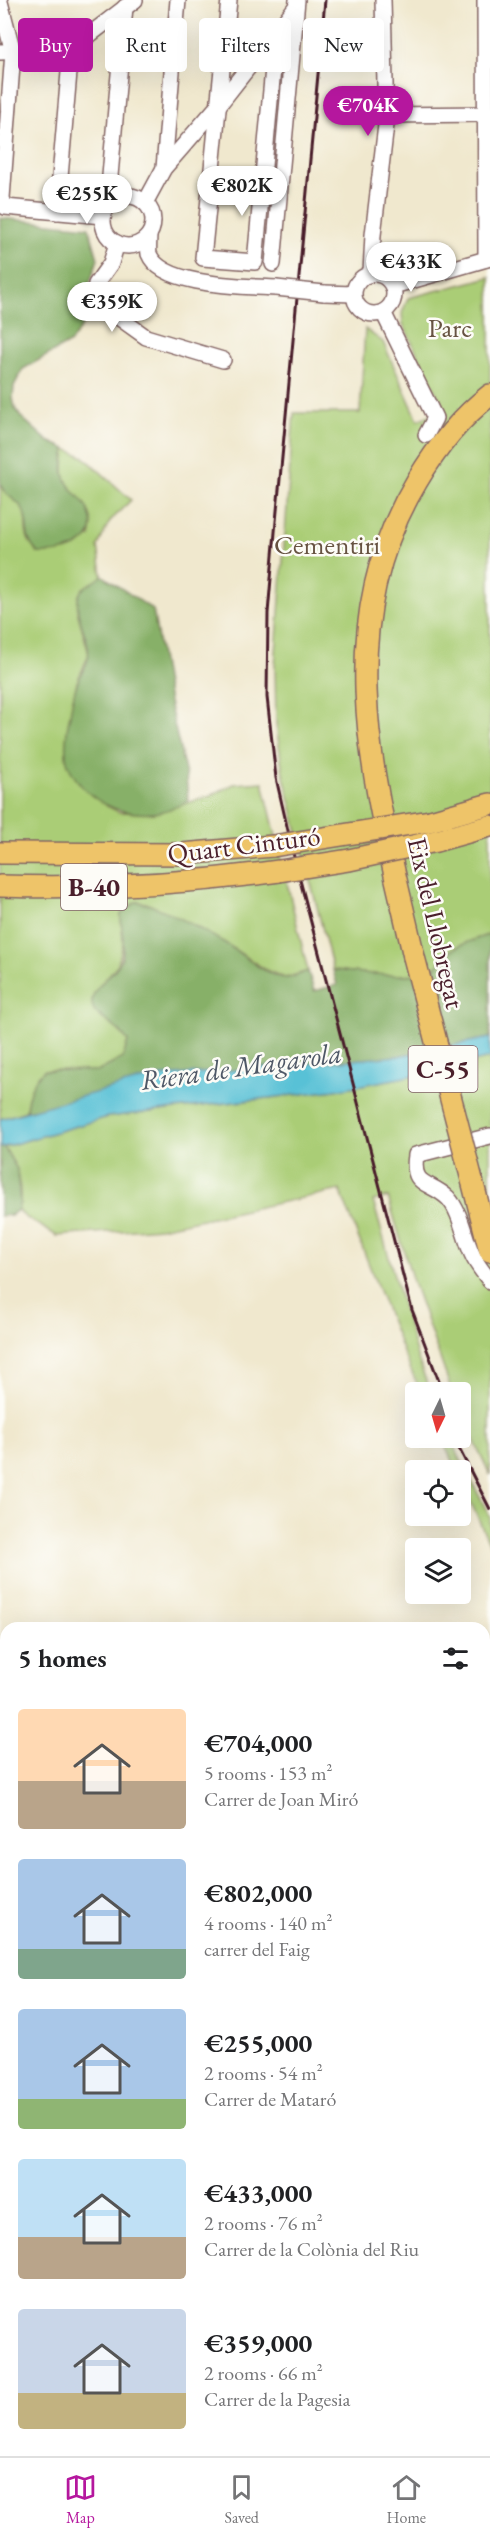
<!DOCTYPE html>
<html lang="en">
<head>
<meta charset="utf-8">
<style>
	body { margin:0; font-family:"EB Garamond",serif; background:#f2f2f2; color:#202124; height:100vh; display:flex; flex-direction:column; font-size:22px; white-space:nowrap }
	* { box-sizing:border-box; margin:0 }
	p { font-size:20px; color:#757577 }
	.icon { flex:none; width:33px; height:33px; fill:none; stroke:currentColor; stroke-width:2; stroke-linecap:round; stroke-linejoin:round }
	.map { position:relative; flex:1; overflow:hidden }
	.drawer { position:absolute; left:0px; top:1622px; width:490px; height:836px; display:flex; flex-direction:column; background:#fff; border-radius:18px 18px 0 0; box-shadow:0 6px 24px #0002 }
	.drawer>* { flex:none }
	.top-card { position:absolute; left:18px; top:18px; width:454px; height:54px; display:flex; gap:12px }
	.needle { width:39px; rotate:185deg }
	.fabs { position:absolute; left:405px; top:1382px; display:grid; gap:12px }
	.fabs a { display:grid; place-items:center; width:66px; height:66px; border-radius:6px; background:#fff; box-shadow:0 6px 24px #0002; font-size:30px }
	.price { position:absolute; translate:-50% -51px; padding:0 14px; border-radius:21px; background:#fff; color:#222; font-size:20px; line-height:39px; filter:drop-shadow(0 2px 3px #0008) }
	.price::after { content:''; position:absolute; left:50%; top:36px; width:18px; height:14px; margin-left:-9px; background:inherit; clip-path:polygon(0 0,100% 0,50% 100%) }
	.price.selected { background:#b5179e; color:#fff }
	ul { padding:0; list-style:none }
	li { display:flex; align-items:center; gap:18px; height:150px; padding:0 18px }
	li span { display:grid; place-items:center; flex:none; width:168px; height:120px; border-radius:6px; color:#555 }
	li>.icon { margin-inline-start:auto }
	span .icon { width:72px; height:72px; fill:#fffc; stroke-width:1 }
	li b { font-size:26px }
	h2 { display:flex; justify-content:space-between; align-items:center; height:72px; padding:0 18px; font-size:26px }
	.pill { padding:0 21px; border-radius:6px; background:#fff; box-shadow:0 6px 24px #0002; font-size:21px; line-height:54px }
	.pill.selected { background:#b5179e; color:#fff }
	.tabs { display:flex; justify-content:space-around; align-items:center; height:84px; border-top:2px solid #e0e0e0; background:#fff; font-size:16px; color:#757577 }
	.tabs a { display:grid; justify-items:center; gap:3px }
	.tabs .selected { color:#b5179e }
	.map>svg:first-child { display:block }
	.green { fill:#aacd76; stroke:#7a7650; stroke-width:1.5 }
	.forest { fill:#87b067; stroke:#686849; stroke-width:1.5 }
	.water { fill:#59c1d6; stroke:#527080; stroke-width:1.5 }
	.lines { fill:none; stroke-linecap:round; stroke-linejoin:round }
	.minor-casing { stroke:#846564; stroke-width:18 }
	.highway-casing { stroke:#846564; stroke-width:24 }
	.minor { stroke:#fff; stroke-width:15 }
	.highway { stroke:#eec469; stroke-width:21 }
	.rail { stroke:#4a1f2b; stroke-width:3 }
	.minor-bridge-casing { stroke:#846564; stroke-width:18; stroke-linecap:butt }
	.highway-bridge-casing { stroke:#846564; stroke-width:24; stroke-linecap:butt }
	.minor-bridge { stroke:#fff; stroke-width:15 }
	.highway-bridge { stroke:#eec469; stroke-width:21 }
	.labels { text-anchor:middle; stroke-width:5; stroke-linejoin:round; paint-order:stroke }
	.shield { fill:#fdfcf7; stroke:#806168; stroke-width:1.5 }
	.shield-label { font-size:26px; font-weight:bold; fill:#4a1f2b }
	.park-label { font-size:27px; fill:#675342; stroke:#fdfcf7 }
	.street-label { font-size:27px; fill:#4a1f2b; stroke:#fdfcf7 }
	.water-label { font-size:28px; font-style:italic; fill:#4f5867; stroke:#fdfcf7 }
</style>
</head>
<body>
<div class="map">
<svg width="490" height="2456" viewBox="0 0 490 2456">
	<rect width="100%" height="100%" fill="#fdfcf7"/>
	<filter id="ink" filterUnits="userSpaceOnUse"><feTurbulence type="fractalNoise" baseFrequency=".0167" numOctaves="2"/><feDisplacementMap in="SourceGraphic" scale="12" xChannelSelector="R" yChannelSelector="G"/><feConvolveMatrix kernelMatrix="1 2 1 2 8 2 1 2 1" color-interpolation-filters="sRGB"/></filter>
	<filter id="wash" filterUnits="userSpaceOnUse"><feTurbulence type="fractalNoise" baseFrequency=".008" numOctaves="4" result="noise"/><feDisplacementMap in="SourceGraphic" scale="24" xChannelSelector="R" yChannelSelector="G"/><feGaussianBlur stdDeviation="1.35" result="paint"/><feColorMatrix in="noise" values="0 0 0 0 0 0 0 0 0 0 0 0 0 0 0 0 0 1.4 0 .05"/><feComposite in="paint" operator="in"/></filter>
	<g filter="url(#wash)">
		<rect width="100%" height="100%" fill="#f0e8ce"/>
		<!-- green -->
		<g class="green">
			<path d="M490 277V934C475 940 460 943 447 953 441 958 439 967 432 970 407 982 360 972 333 970L283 773 276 724 275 666 294 413H360L365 329 383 342 418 420 444 409 403 324 402 313 408 298Z"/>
			<path d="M66 449 84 457 131 500 110 521 98 546 102 575 99 580 82 589 78 614 89 654 77 682 70 716 67 750 70 768 88 791 109 807 119 812 153 813 210 796 234 784 263 782 308 971 285 978 266 970 226 944 183 921 146 903 136 902 128 907 121 923 124 939 118 964 94 993 102 1017 117 1027 128 1041 123 1059 99 1071 44 1070 27 1102 26 1111 0 1119V484C7 499 21 501 24 511 27 519 25 528 27 535 36 568 69 546 90 537 98 505 74 502 65 478 62 468 65 459 66 449Z"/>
			<path d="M490 1058V1475L461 1412 460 1392H452L414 1285 388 1197 373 1201 416 1353 430 1392H421L404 1355 340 1190 160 1228 57 1236 25 1217 18 1210C25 1188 15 1166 4 1147L108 1117 335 1090 416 1075Z"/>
			<path d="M441 1437H449L490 1517V1545L461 1480 460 1470H456Z"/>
			<path d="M0 1858 6 1861V1933L0 1940Z"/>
			<path d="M0 2047H6V2124L0 2123Z"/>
			<path d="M484 2134 490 2150V2197L485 2203Z"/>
		</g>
		<!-- forest -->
		<g class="forest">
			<path d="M0 218 89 227 98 259 81 308 90 314 71 342 23 369 14 386 13 398 15 408 20 416 48 441 66 449C64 460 61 472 67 482 72 492 82 498 87 508 105 544 66 555 38 553 21 536 31 524 22 508 16 498 7 499 0 484Z"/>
			<path d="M102 575 153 610 169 702 186 775 188 802C177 806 166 812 153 813 118 816 87 801 70 769 62 755 67 729 70 714 72 703 74 689 79 679 82 672 87 665 88 658 92 639 72 617 79 595 83 583 97 584 102 575Z"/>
			<path d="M136 902C157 903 205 932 225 943 240 952 268 978 286 978 293 978 302 973 308 971L314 991 337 985 333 970C357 972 411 980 432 970 439 967 441 958 447 953 460 943 475 940 490 934V1038L398 1056 26 1111C27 1096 32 1081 44 1070L99 1071 123 1058 128 1041C118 1025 100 1020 94 1010 84 992 111 977 119 964 128 947 120 930 121 914Z"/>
			<path d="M4 1147 17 1169 20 1202 18 1210 11 1215 0 1216V1148Z"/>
			<path d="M484 1858 490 1859V1948L485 1946Z"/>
			<path d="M484 1994 490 1998V2150L484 2134Z"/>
			<path d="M6 1998V2047H0V2000Z"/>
			<path d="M490 2197V2265L485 2263 484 2203Z"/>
		</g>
		<!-- water -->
		<g class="water">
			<path d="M490 1038V1058L416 1075 335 1090 108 1117 0 1148V1119L152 1077 398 1056Z"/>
			<path d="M0 1943H6V1998L0 2000Z"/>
			<path d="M484 1946 490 1948V1998L485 1994Z"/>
		</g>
	</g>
	<g filter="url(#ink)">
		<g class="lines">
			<defs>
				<g id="minor">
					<path d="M229 0 203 258 255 262 275 47 274 35"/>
					<path d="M485 0 486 259"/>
					<path d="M0 2 13 52 2 198 5 207 103 216"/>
					<path d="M0 52 71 49 135 0"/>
					<path d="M386 115 490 114"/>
					<path d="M164 168 178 0"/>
					<circle cx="128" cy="221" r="25"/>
					<path d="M113 201 109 187 125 7"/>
					<path d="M145 203 164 168 218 106 295 8"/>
					<path d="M57 212 71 49"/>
					<path d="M149 235C149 240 148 248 149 254 162 287 246 286 276 288"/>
					<path d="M117 243 111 263 96 284 93 299 146 337 223 360"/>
					<path d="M273 264 297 0"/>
					<path d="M371 273 373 235 386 125 383 0"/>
					<circle cx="374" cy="294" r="20"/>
					<path d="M393 286 490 258"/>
					<path d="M324 293 353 294"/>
					<path d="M383 312 435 418 426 435"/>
					<path d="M490 1136 416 1155C411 1188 429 1180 448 1198 461 1212 464 1237 472 1254 476 1264 484 1273 490 1281"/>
					<path d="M0 2226 6 2228"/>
					<path d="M0 2365 6 2363"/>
					<path d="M484 2445 490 2447"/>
					<path d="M352 2451 365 2456"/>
				</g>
				<g id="highway">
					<path d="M430 821 490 804"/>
					<path d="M436 841 490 826"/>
					<path d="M0 853 182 854 273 846"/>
					<path d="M0 886C94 889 186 884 279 871"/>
					<path d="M414 957C378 797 325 634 417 481 436 449 460 418 490 395"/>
					<path d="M472 1180 490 1251"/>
				</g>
			</defs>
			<!-- minor casing -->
			<use href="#minor" class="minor-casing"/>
			<!-- highway casing -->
			<use href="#highway" class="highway-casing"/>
			<!-- minor -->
			<use href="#minor" class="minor"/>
			<!-- highway -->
			<use href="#highway" class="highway"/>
			<!-- rail -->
			<g class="rail">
				<path d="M325 0 275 532 268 613 267 697 276 778 294 857 412 1310 443 1392"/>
				<path d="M453 1437 490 1509"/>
			</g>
			<defs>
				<path id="minor-bridge" d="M276 288 324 293"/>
				<g id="highway-bridge">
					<path d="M273 846 430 821"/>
					<path d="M279 871 349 860 436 841"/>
					<path d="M414 957 472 1180"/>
				</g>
			</defs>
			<!-- minor-bridge casing -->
			<use href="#minor-bridge" class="minor-bridge-casing"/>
			<!-- highway-bridge casing -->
			<use href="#highway-bridge" class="highway-bridge-casing"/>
			<!-- minor-bridge -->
			<use href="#minor-bridge" class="minor-bridge"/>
			<!-- highway-bridge -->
			<use href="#highway-bridge" class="highway-bridge"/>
		</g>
	</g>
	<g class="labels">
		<!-- shield labels -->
		<g class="shield">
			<rect x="61" y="864" width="66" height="46" rx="4.5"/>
			<rect x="408.5" y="1046" width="69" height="46" rx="4.5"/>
		</g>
		<g class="shield-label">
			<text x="94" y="896">B-40</text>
			<text x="443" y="1078">C-55</text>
		</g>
		<!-- park labels -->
		<g class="park-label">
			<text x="450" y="337">Parc</text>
			<text x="327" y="554">Cementiri</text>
		</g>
		<!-- street labels -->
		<g class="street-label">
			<text transform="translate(244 845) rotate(-7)" y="9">Quart Cinturó</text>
			<text transform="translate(436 923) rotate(77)" y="9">Eix del Llobregat</text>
		</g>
		<!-- water labels -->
		<g class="water-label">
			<text transform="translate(241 1066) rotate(-8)" y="10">Riera de Magarola</text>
		</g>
	</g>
</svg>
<div class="fabs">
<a><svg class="needle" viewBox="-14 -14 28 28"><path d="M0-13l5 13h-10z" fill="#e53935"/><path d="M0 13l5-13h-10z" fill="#757577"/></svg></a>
<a><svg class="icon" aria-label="locate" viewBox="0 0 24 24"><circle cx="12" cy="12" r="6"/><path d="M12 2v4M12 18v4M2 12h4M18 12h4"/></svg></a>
<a><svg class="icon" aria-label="layers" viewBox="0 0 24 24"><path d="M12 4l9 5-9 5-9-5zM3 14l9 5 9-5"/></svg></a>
</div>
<b class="price selected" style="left:368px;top:137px">€704K</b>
<b class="price" style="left:242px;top:217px">€802K</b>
<b class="price" style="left:87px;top:225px">€255K</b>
<b class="price" style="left:411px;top:293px">€433K</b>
<b class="price" style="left:112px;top:333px">€359K</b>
<div class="top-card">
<a class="pill selected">Buy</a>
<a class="pill">Rent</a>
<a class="pill">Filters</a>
<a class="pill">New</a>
</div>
<section class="drawer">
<h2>5 homes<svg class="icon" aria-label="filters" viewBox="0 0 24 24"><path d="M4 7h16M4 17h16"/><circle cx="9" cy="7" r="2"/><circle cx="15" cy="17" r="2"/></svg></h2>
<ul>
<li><span style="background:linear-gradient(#ffd9b3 60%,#b9a48a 0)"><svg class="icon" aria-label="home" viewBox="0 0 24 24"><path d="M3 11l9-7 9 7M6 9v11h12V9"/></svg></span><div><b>€704,000</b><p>5 rooms · 153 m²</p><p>Carrer de Joan Miró</p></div></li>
<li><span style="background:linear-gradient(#a9c7e8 75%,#7fa58c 0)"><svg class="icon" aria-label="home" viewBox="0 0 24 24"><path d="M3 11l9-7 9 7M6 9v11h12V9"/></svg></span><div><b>€802,000</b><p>4 rooms · 140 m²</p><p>carrer del Faig</p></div></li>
<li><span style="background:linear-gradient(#a9c7e8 75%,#8fb573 0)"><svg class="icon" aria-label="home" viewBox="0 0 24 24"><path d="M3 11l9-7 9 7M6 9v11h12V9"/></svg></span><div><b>€255,000</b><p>2 rooms · 54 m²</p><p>Carrer de Mataró</p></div></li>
<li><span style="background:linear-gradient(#bfe0f5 65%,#b9a48a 0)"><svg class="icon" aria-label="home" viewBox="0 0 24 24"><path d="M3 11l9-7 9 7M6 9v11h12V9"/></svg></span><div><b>€433,000</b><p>2 rooms · 76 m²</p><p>Carrer de la Colònia del Riu</p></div></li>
<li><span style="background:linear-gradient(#c9d6e8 70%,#c2b280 0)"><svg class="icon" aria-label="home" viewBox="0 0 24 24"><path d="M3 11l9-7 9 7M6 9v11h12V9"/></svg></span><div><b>€359,000</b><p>2 rooms · 66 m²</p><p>Carrer de la Pagesia</p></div></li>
</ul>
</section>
</div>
<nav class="tabs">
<a class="selected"><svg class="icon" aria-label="map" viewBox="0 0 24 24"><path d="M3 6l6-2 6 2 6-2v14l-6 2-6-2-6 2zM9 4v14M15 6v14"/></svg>Map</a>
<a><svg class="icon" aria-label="saved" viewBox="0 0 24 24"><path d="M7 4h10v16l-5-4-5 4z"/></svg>Saved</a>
<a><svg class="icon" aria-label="home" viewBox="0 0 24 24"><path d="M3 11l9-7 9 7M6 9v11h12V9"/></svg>Home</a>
</nav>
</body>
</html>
